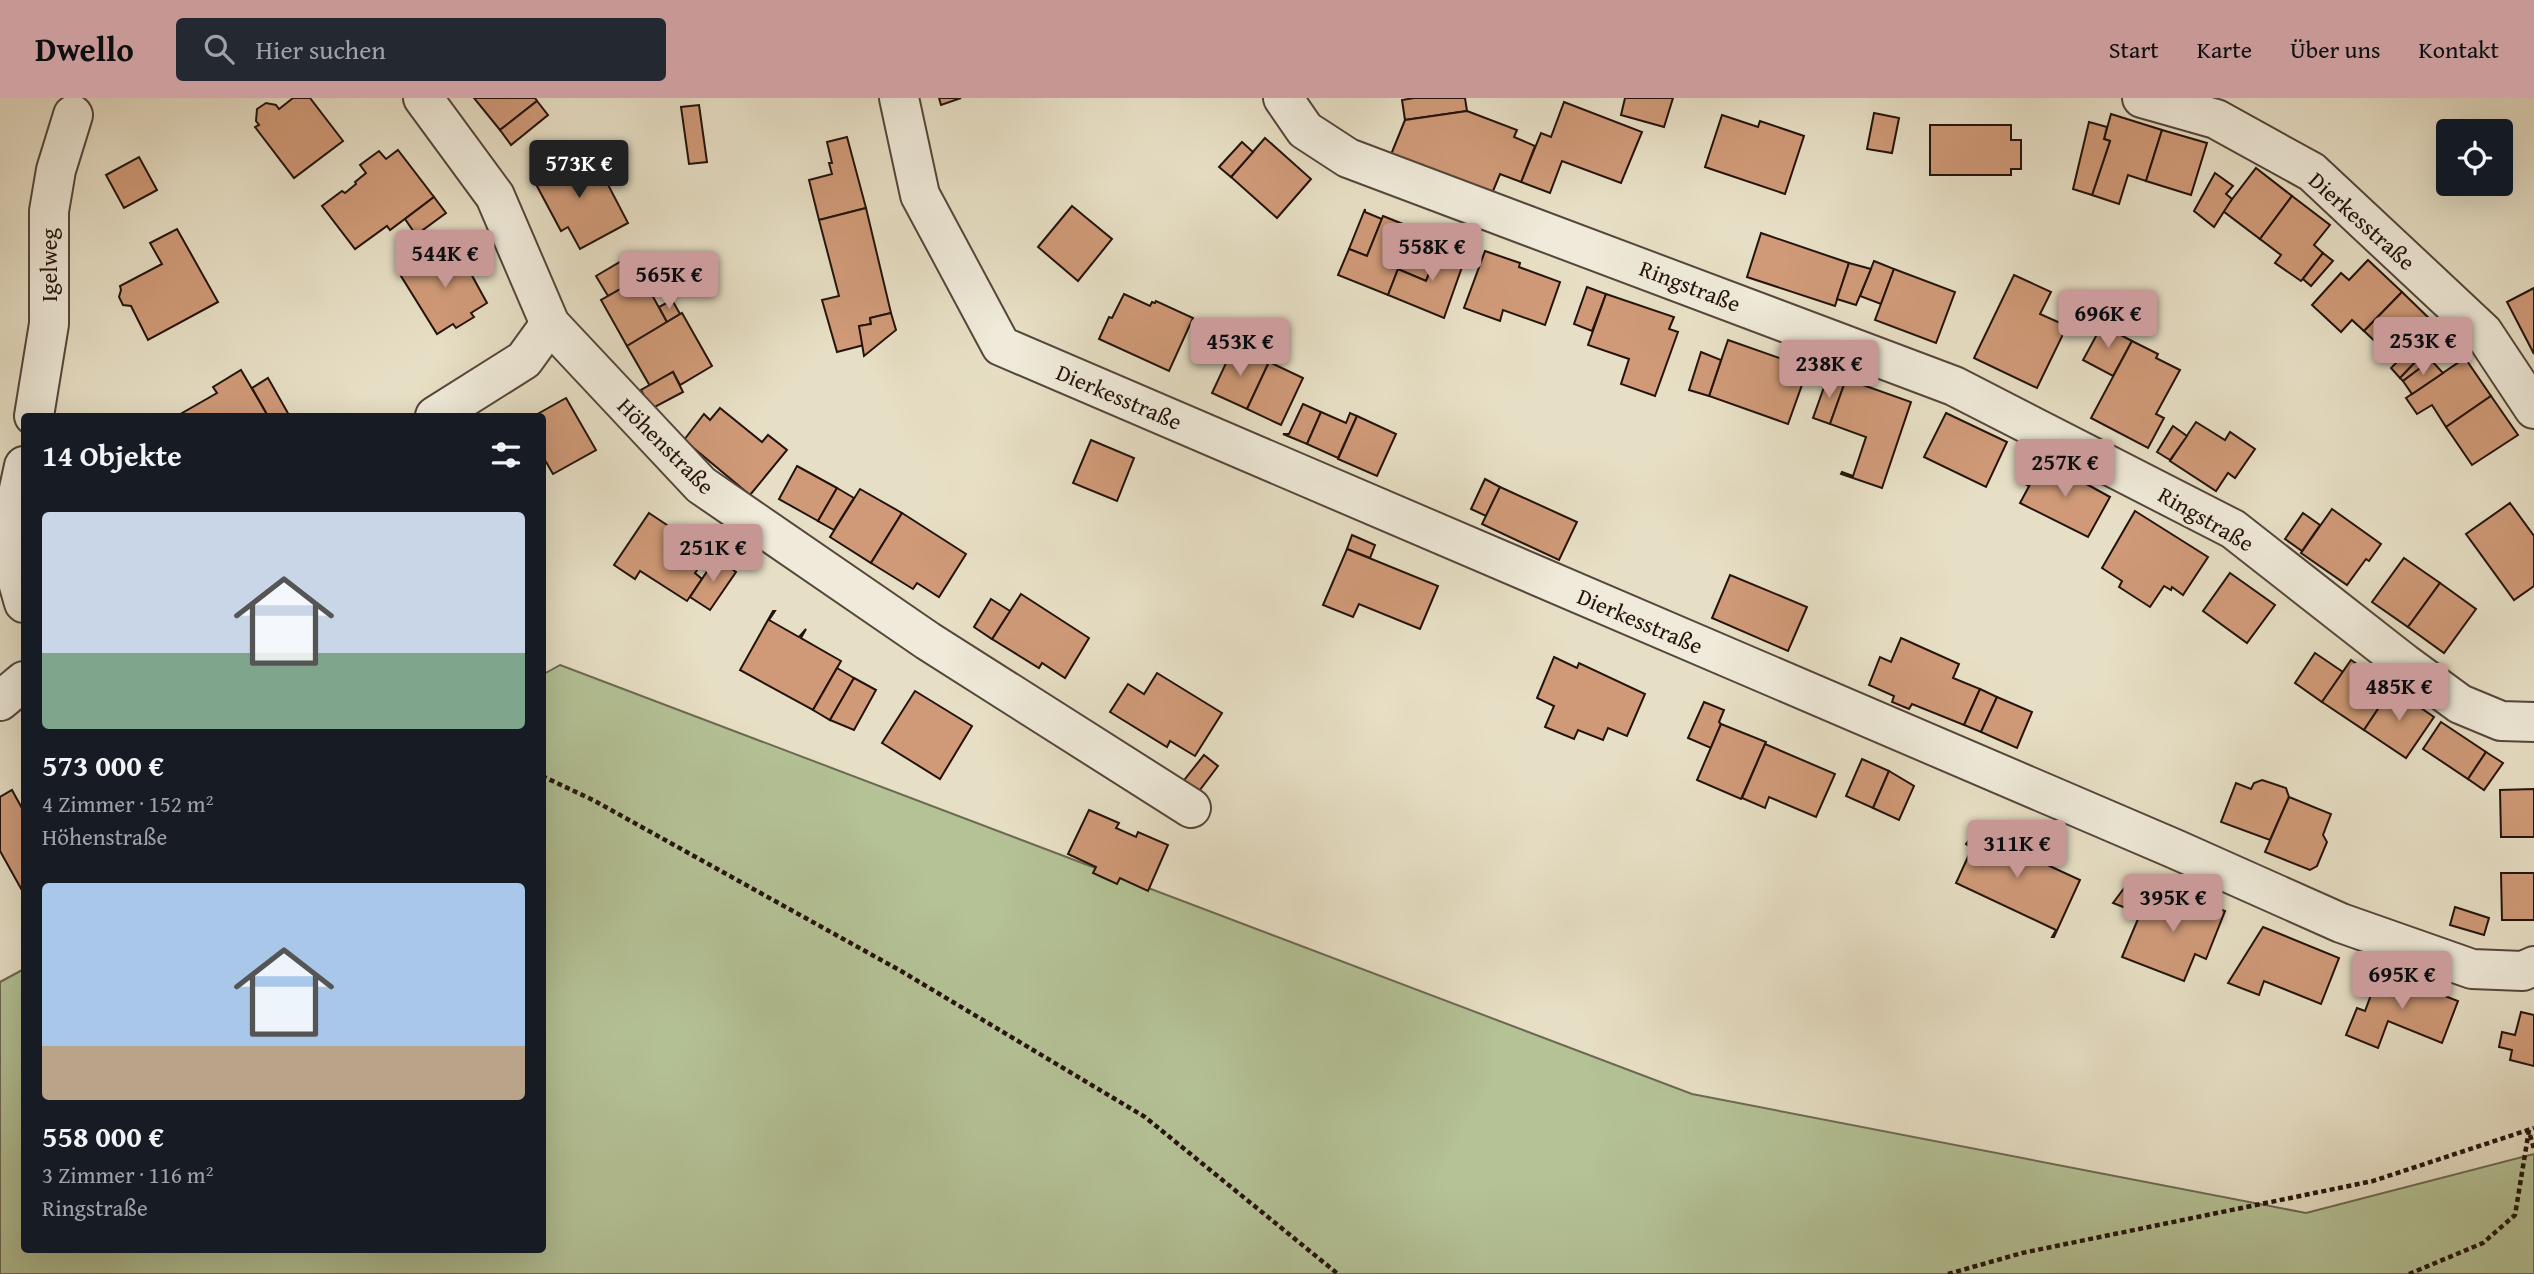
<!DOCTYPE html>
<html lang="de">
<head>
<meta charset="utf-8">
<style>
	body { margin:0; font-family:"Gentium Book Plus",serif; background:#242831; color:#f1f3f6; height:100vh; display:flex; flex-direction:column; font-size:26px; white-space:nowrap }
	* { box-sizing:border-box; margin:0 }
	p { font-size:23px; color:#9ea1a6 }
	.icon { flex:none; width:38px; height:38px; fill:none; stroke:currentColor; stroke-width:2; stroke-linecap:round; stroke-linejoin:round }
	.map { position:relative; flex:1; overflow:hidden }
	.panel { position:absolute; left:21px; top:315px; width:525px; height:840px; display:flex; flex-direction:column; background:#171b24; border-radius:7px; box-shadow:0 7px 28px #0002 }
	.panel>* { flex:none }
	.tools { position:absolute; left:2436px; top:21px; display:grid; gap:14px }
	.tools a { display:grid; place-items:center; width:77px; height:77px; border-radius:7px; background:#171b24; box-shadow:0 7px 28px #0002; font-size:35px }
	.price { position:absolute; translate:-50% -60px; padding:0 16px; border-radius:7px; background:#c59692; color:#111; font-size:23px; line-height:46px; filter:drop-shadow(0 2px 4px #0008) }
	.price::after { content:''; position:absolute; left:50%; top:42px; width:21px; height:16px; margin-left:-10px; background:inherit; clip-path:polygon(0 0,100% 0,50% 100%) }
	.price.active { background:#222; color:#fff }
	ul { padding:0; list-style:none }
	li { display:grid; align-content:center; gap:14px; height:371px; padding:0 21px }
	li span { display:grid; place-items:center; height:217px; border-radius:7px; color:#555 }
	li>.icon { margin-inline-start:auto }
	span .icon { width:126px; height:126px; fill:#fffc; stroke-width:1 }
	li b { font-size:30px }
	h2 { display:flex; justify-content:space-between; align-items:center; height:84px; padding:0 21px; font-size:30px }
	header { display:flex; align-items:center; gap:42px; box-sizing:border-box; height:98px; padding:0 35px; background:#c59692; color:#111 }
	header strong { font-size:33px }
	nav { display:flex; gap:38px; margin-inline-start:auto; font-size:24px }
	.search { width:490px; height:63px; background:#242831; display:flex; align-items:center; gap:18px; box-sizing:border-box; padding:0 24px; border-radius:7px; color:#9ea1a6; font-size:26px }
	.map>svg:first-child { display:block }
	.green { fill:#b4c296; stroke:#6c6a52; stroke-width:2 }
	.building { fill:#d09a78; stroke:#24130d; stroke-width:2 }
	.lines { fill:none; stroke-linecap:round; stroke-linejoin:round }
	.street-casing { stroke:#55463b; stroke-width:42 }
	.path { stroke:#24130d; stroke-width:4.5; stroke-dasharray:5 3.5; stroke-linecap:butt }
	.street { stroke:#efead9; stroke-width:38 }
	.labels { text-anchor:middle; stroke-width:6; stroke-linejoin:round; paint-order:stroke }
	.street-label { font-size:23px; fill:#24130d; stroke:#efead9 }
</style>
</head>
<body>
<header>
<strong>Dwello</strong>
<div class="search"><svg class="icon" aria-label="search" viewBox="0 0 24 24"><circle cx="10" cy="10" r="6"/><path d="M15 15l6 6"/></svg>Hier suchen</div>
<nav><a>Start</a><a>Karte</a><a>Über uns</a><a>Kontakt</a></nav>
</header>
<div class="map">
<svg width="2534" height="1176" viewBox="0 0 2534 1176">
	<rect width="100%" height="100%" fill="#e7dfc5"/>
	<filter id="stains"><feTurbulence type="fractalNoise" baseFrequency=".00286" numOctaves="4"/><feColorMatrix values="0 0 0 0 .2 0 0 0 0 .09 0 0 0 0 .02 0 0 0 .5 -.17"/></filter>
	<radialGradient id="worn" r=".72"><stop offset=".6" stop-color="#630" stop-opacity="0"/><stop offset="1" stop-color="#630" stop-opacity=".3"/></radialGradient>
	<!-- green -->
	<path class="green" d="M560 567 1692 996 2306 1115 2534 1056V1176H0V884L24 871V1152H542V577Z"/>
	<!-- building -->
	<g class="building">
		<path d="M293 0H310L343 43 294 80 255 29 259 27 256 23 257 11 266 5 276 7 279 11Z"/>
		<path d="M474 0H535L537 3 500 32Z"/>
		<path d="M939 0H961L941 7Z"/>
		<path d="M1414 0H1465L1467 13 1405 22 1402 2Z"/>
		<path d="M1625 0H1673L1664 29 1621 17Z"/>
		<path d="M537 3 548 17 511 47 500 32Z"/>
		<path d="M1564 4 1642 34 1621 85 1562 63 1550 95 1521 84 1541 35 1551 39Z"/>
		<path d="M699 7 707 64 689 66 681 9Z"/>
		<path d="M1467 13 1517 32 1514 39 1535 48 1521 84 1500 76 1491 98 1390 59 1405 22Z"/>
		<path d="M1874 15 1899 20 1892 55 1867 51Z"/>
		<path d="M2111 16 2162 32 2146 83 2128 77 2119 106 2092 97 2110 43 2104 41Z"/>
		<path d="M1722 17 1758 29 1760 23 1804 38 1785 96 1705 69Z"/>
		<path d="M2089 24 2107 29 2104 41 2110 43 2092 97 2073 91Z"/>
		<path d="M1930 27H2011V42H2021V71H2011V77H1930Z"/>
		<path d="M2162 32 2207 45 2191 97 2146 83Z"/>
		<path d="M847 39 866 110 819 122 809 82 832 76 829 65H832L827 44Z"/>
		<path d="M1265 40 1311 81 1277 120 1231 79Z"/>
		<path d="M1242 44 1253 54 1231 79 1219 69Z"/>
		<path d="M578 51 595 83 604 79 628 125 580 151 568 129 561 133 531 77Z"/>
		<path d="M398 52 434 99 390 132 387 128 355 151 322 108 342 93 345 95 356 86 355 84 366 75 360 67 379 53 386 61Z"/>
		<path d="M139 59 157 92 124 110 106 77Z"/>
		<path d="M2256 70 2292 98 2260 141 2223 113Z"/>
		<path d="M2215 75 2233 88 2226 96 2232 101 2214 129 2194 113Z"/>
		<path d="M2292 98 2330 127 2314 147 2323 155 2301 183 2275 165 2281 157 2260 141Z"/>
		<path d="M434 99 446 115 416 137 405 121Z"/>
		<path d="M1072 108 1112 141 1078 183 1038 149Z"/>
		<path d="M866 110 891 215 870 220 871 226 859 228 864 247 837 254 822 202 839 198 819 122Z"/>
		<path d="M1365 111V114L1382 121 1367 158 1349 151Z"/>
		<path d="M1383 118 1443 142 1426 183 1398 171 1388 197 1338 177 1349 151 1367 158Z"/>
		<path d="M177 131 218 204 148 242 131 208 123 207 119 199 121 192 120 188 162 166 150 145Z"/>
		<path d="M1761 135 1849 165 1835 208 1747 179Z"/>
		<path d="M1442 145 1465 154 1468 152 1444 220 1388 197 1398 171 1426 183Z"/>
		<path d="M451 147 462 165 464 163 487 205 471 215 474 219 456 230 453 226 437 236 401 178Z"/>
		<path d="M1485 153 1520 165 1519 169 1560 184 1545 227 1503 212 1500 223 1464 210Z"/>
		<path d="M2323 155 2333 163 2311 188 2303 181Z"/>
		<path d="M630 158 642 179 608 198 596 178Z"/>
		<path d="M2368 162 2402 194 2364 233 2352 222 2341 234 2312 207 2341 175 2349 182Z"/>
		<path d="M1874 163 1894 171 1881 206 1860 198Z"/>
		<path d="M1849 165 1871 171 1856 207 1837 201Z"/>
		<path d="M1894 171 1955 194 1936 245 1875 222Z"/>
		<path d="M2014 177 2051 194 2040 216 2067 228 2037 290 1974 260Z"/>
		<path d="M642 179 667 224 627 248 601 202Z"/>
		<path d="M1587 189 1606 196 1592 233 1574 226Z"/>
		<path d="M2534 190V256L2507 204Z"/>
		<path d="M2402 194 2435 226 2416 246 2425 254 2400 280 2391 270 2397 264 2364 233Z"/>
		<path d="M1124 196 1150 208 1152 204 1155 205 1156 203 1193 220 1169 273 1099 241 1109 219 1112 220Z"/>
		<path d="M1606 196 1674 219 1669 231 1678 234 1655 298 1621 286 1629 261 1588 247Z"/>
		<path d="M672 202 680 216 667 224 659 209Z"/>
		<path d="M682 215 712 268 680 287 673 274 650 288 627 248Z"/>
		<path d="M891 215 896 232 864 258 859 228 871 226 870 220Z"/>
		<path d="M2102 227 2132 243 2113 278 2083 262Z"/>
		<path d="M1728 242 1808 270 1788 326 1709 298Z"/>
		<path d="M2132 243 2158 256 2156 260 2180 272 2156 316 2164 320 2148 350 2091 320Z"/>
		<path d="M1234 248 1269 264 1247 311 1212 295Z"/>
		<path d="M1701 254 1721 262 1709 298 1689 292Z"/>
		<path d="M2425 254 2431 262 2403 283 2400 280Z"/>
		<path d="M2465 260 2491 298 2446 329 2432 307 2417 316 2406 300Z"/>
		<path d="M2431 262 2443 275 2412 296 2403 283Z"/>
		<path d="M1269 264 1303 280 1281 327 1247 311Z"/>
		<path d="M241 272 268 318H177L217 295 213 289Z"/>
		<path d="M673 274 683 294 651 311 641 292Z"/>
		<path d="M1828 278 1845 284 1830 326 1813 320Z"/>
		<path d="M268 280 289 317 287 318H268L252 290Z"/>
		<path d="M1846 281 1911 304 1882 390 1841 376 1842 374 1853 378 1866 339 1830 326Z"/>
		<path d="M2491 298 2518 337 2472 367 2446 329Z"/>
		<path d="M566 300 596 352 553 376 542 357V318H534Z"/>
		<path d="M1303 306 1321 314 1307 346 1283 336H1289Z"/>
		<path d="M720 310 762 344 768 337 787 352 750 397 684 342 704 316 710 322Z"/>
		<path d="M1321 314 1346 325 1350 315 1357 318 1338 360 1307 346Z"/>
		<path d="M1946 315 2007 344 1986 389 1924 359Z"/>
		<path d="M1357 318 1396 336 1377 378 1338 361Z"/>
		<path d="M2196 324 2225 342 2230 334 2255 351 2235 380 2228 375 2216 393 2170 363Z"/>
		<path d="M2173 328 2187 338 2170 362 2157 354Z"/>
		<path d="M1091 342 1134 360 1117 403 1073 385Z"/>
		<path d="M2029 357 2042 364 2029 388 2017 381Z"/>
		<path d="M2043 362 2110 399 2088 439 2020 405Z"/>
		<path d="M797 368 837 390 818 423 779 401Z"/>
		<path d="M1485 381 1500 389 1486 418 1471 411Z"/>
		<path d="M1500 389 1577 424 1559 462 1482 426Z"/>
		<path d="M837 390 854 400 834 432 818 423Z"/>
		<path d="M860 391 902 415 871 465 830 439Z"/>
		<path d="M2510 405 2534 438V488L2514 502 2466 436Z"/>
		<path d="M2332 411 2381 446 2369 463 2366 461 2347 487 2301 455Z"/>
		<path d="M2135 413 2208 459 2183 497 2172 489 2171 492 2164 488 2150 509 2119 489 2122 483 2102 470Z"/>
		<path d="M649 415 709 455 695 475 702 481 687 503 640 473 635 481 614 467Z"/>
		<path d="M902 415 966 456 939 499 917 485 913 491 871 465Z"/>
		<path d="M2303 415 2320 427 2302 453 2285 441Z"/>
		<path d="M1352 437 1375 447 1370 460 1347 451Z"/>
		<path d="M1347 451 1438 488 1420 531 1359 506 1353 519 1323 507Z"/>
		<path d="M716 460 736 474 710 512 690 499Z"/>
		<path d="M2404 460 2440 485 2408 529 2372 504Z"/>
		<path d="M2230 475 2275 507 2247 545 2203 513Z"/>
		<path d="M1730 477 1807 509 1788 553 1712 520Z"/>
		<path d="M2440 485 2476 511 2444 555 2408 529Z"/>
		<path d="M1021 496 1089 540 1065 580 1042 565 1039 570 992 541Z"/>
		<path d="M991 501 1010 513 992 541 974 529Z"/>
		<path d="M773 513H775L769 522 799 539 806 531 801 540 841 563 813 612 740 572Z"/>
		<path d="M1901 540 1959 566 1953 580 1980 591 1964 627 1912 606 1909 611 1892 604 1894 598 1869 587 1880 559 1891 564Z"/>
		<path d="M2315 555 2343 574 2322 604 2295 585Z"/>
		<path d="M1554 559 1577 570 1579 565 1645 596 1627 638 1608 630 1603 642 1578 632 1574 641 1545 629 1554 608 1537 600Z"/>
		<path d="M2351 562 2392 590 2364 632 2322 604Z"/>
		<path d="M837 570 854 580 830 622 813 612Z"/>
		<path d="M1157 575 1222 615 1195 658 1170 643 1167 649 1110 614 1128 586 1144 596Z"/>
		<path d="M854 580 876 592 854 632 830 622Z"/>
		<path d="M2392 590 2434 619 2406 660 2364 632Z"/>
		<path d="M1980 591 1997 599 1981 634 1964 627Z"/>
		<path d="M915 593 972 628 940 681 882 645Z"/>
		<path d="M1997 599 2032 614 2017 650 1981 634Z"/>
		<path d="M1704 604 1724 612 1719 624 1721 626 1711 650 1688 640Z"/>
		<path d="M2441 624 2486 654 2468 681 2423 651Z"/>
		<path d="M1721 626 1766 644 1741 701 1697 682Z"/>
		<path d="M1765 646 1835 676 1816 719 1769 699 1765 710 1742 700Z"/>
		<path d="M2486 654 2503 665 2484 692 2468 681Z"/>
		<path d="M1204 657 1218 668 1196 697 1181 686Z"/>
		<path d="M1862 661 1889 673 1873 710 1846 698Z"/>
		<path d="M1889 673 1914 688 1899 722 1873 710Z"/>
		<path d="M2262 682 2286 690 2289 699 2270 742 2221 724 2236 685 2251 691 2254 685Z"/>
		<path d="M2534 691V739H2501L2500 692Z"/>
		<path d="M12 692 23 712 24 711V796L0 753V699Z"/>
		<path d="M2289 699 2331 716 2323 737 2327 744 2317 768 2310 772 2265 754Z"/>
		<path d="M1089 712 1119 725 1116 730 1136 739 1138 734 1168 747 1148 793 1120 780 1117 786 1093 775 1096 769 1068 756Z"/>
		<path d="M1979 729 2013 751 2080 782 2054 839H2052L2056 832 1956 785 1972 750 1966 746Z"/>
		<path d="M2501 775H2534V822H2502Z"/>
		<path d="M2134 777 2155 786 2146 810 2143 809 2141 816 2113 805Z"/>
		<path d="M2162 789 2225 813 2206 861 2195 856 2184 883 2122 859 2143 809 2153 813Z"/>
		<path d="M2455 809 2489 820 2484 837 2450 827Z"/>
		<path d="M2263 829 2339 860 2321 906 2264 883 2259 897 2228 885Z"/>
		<path d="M2380 873 2458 903 2442 945 2388 923 2378 950 2346 937 2357 910 2365 913Z"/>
		<path d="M2521 914 2534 917V968L2510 962 2512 952 2499 949 2502 934 2515 937Z"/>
	</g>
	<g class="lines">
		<defs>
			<g id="street">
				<path d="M423 0 495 98 550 226 701 387 928 543 1191 710"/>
				<path d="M899 0 920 97 1001 248 2175 751 2341 825 2472 871 2523 873 2534 868"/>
				<path d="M1283 0 1305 32 1348 60 1954 288 2233 431 2404 565 2460 606 2501 623 2534 624"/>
				<path d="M2142 0 2216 21 2312 74 2483 234 2534 311"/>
				<path d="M34 318 49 226V113L56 72 73 17"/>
				<path d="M435 318 524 262 550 226"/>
				<path d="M24 368 7 446 24 505"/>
				<path d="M0 603 24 583"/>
			</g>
		</defs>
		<!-- street casing -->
		<use href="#street" class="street-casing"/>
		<!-- path -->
		<g class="path">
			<path d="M542 678 593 702 901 873 1145 1019 1338 1176"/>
			<path d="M2530 1037 2534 1051"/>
			<path d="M1948 1176 2022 1155 2373 1083 2534 1030"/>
			<path d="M2409 1176 2483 1145 2515 1117 2529 1032"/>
		</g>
		<!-- street -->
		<use href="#street" class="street"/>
	</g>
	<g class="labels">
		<!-- street labels -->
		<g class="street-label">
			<text transform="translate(2362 123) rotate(42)" y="8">Dierkesstraße</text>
			<text transform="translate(49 167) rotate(-90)" y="8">Igelweg</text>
			<text transform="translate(1690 188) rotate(21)" y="8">Ringstraße</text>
			<text transform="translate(1119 299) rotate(23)" y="8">Dierkesstraße</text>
			<text transform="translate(666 348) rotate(45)" y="8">Höhenstraße</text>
			<text transform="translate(2206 421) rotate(30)" y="8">Ringstraße</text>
			<text transform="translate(1640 523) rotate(23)" y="8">Dierkesstraße</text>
		</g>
	</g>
	<rect width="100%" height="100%" filter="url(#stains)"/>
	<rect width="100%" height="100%" fill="url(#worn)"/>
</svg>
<div class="tools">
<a><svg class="icon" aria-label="locate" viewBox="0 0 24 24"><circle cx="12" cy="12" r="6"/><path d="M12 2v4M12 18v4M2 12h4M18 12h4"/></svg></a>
</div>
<b class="price active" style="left:579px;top:102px">573K €</b>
<b class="price" style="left:1432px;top:185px">558K €</b>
<b class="price" style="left:445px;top:192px">544K €</b>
<b class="price" style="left:669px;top:213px">565K €</b>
<b class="price" style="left:2108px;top:252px">696K €</b>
<b class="price" style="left:2423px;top:279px">253K €</b>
<b class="price" style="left:1240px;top:280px">453K €</b>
<b class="price" style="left:1829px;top:302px">238K €</b>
<b class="price" style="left:2065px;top:401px">257K €</b>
<b class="price" style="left:713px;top:486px">251K €</b>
<b class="price" style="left:2399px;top:625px">485K €</b>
<b class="price" style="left:2017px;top:782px">311K €</b>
<b class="price" style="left:2173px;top:836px">395K €</b>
<b class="price" style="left:2402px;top:913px">695K €</b>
<section class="panel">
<h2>14 Objekte<svg class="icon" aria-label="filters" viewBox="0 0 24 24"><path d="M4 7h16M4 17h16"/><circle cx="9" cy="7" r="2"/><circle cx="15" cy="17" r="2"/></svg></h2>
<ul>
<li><span style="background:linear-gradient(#c9d6e8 65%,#7fa58c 0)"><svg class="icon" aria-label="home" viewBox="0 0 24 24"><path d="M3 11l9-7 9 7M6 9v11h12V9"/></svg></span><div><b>573 000 €</b><p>4 Zimmer · 152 m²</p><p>Höhenstraße</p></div></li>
<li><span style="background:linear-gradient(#a9c7e8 75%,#b9a48a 0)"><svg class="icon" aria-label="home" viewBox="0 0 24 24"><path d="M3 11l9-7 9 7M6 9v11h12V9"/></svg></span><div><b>558 000 €</b><p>3 Zimmer · 116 m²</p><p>Ringstraße</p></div></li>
</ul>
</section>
</div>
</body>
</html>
